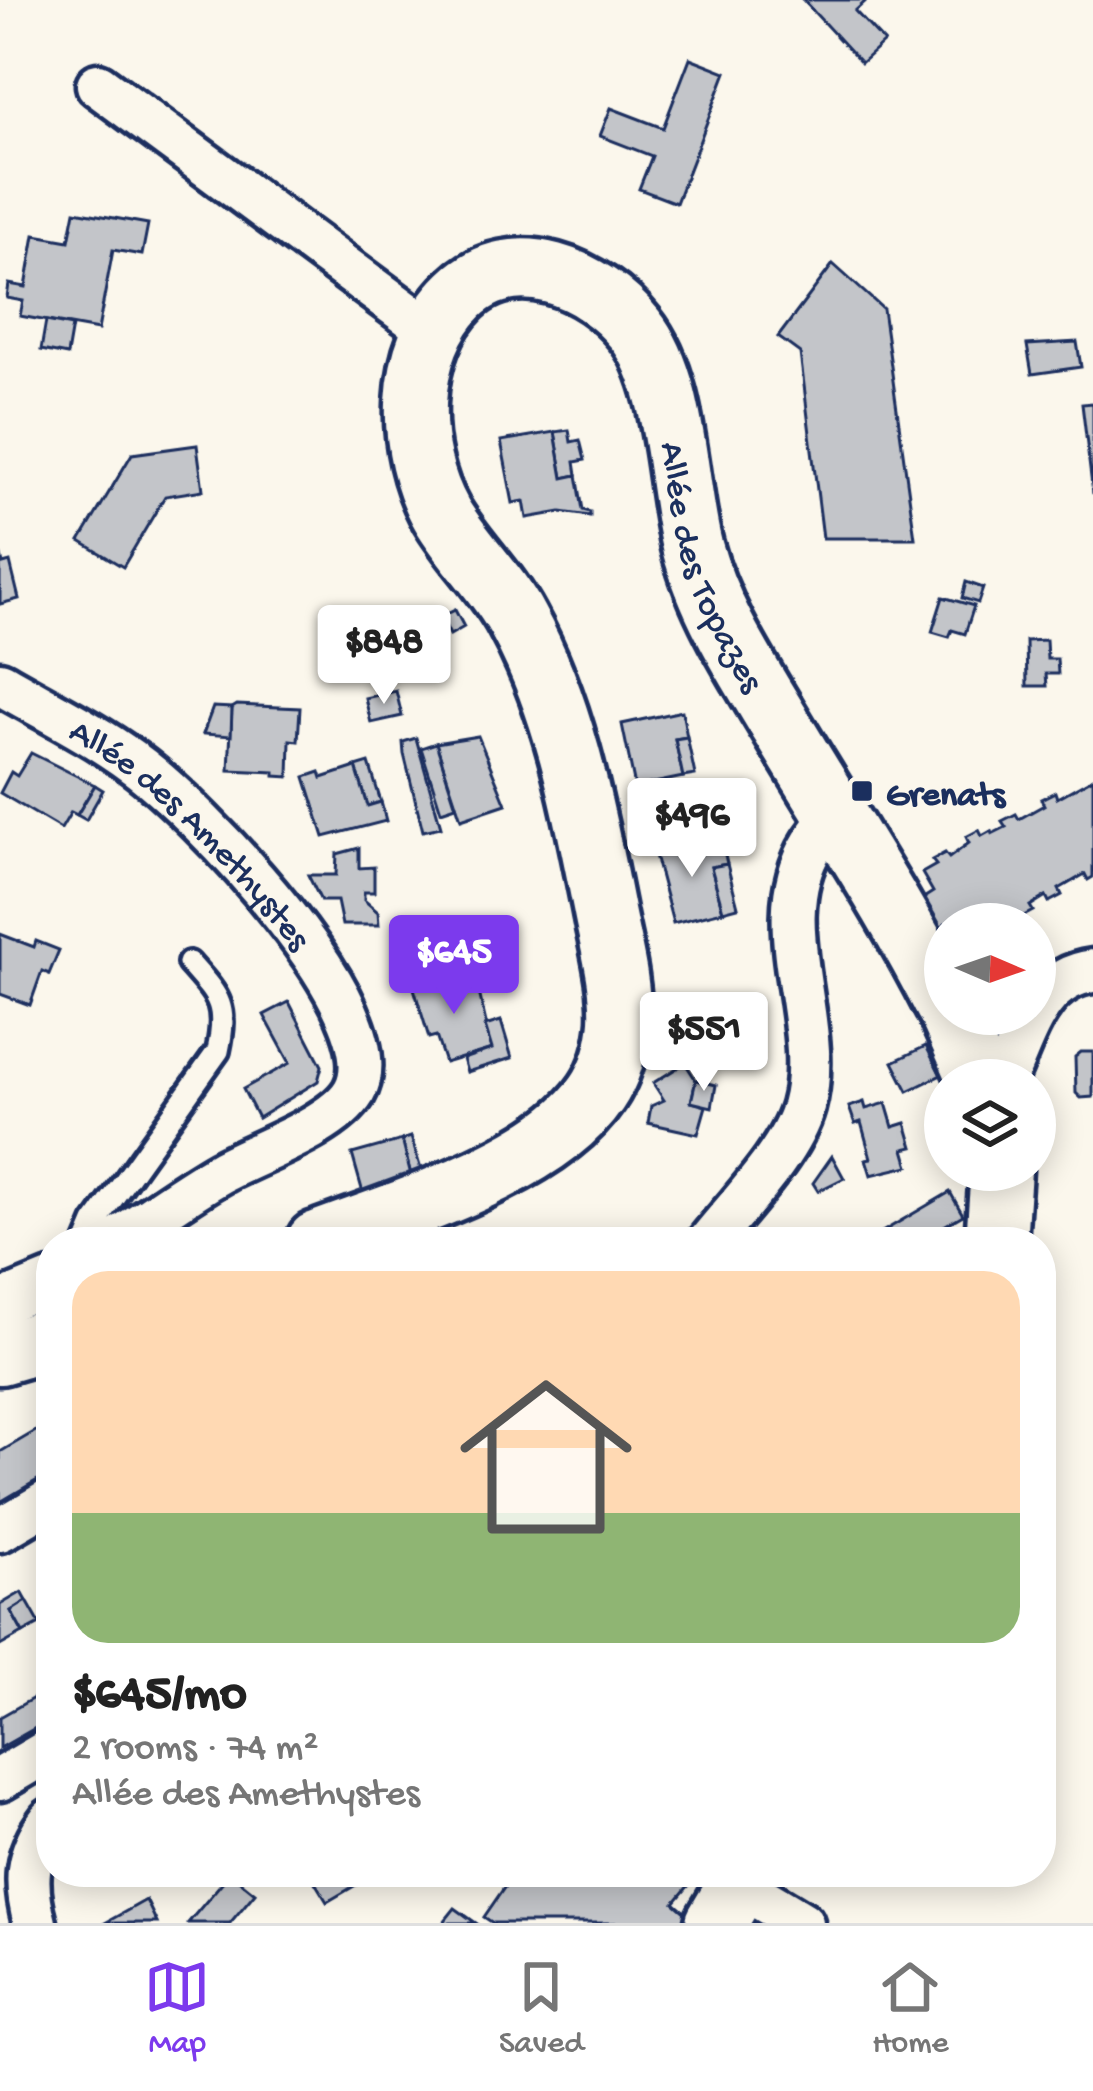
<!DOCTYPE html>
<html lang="en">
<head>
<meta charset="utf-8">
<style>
	body { margin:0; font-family:"Gochi Hand",sans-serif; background:#f2f2f2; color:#222; height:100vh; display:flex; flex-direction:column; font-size:45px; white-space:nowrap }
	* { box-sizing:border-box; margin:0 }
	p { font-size:39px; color:#767676 }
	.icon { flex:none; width:66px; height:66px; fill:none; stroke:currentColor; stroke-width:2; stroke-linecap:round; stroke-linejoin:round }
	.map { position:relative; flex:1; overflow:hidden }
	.details { position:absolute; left:36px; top:1227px; width:1020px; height:660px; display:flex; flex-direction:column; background:#fff; border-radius:48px; box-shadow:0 6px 30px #0003 }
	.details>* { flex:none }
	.needle { width:78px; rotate:92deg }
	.fabs { position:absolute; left:924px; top:903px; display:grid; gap:24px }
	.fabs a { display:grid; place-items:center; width:132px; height:132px; border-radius:50%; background:#fff; box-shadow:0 6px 30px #0003; font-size:60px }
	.price { position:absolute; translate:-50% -102px; padding:0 27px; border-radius:12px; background:#fff; color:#222; font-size:39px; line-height:78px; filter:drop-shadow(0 3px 6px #0008) }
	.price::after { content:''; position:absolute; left:50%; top:72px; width:36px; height:27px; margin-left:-18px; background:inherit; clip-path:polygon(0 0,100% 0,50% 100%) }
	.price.selected { background:#7c3aed; color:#fff }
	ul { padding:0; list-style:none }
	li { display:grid; align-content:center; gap:24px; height:636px; padding:0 36px }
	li+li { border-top:3px solid #e0e0e0 }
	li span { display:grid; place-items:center; height:372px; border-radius:36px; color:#555 }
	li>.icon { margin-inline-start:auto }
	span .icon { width:216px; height:216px; fill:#fffc; stroke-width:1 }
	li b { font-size:51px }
	.menu { display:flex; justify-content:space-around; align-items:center; height:168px; border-top:3px solid #e0e0e0; background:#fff; font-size:33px; color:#767676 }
	.menu a { display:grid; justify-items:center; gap:6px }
	.menu .selected { color:#7c3aed }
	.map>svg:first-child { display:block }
	.building { fill:#c3c5c9; stroke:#1b2f5e; stroke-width:3 }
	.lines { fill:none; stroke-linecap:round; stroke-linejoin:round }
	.lane-casing { stroke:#1b2f5e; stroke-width:30 }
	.street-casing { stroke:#1b2f5e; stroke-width:51 }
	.secondary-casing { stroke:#1b2f5e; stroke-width:69 }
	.lane { stroke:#fbf7ec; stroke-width:21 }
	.street { stroke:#fbf7ec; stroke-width:42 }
	.secondary { stroke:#fbf7ec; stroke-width:60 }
	.poi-dot { fill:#1b2f5e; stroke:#fbf7ec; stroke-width:4.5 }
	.labels { text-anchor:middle; stroke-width:10; stroke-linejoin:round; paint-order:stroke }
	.street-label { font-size:36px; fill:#1b2f5e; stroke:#fbf7ec }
	.poi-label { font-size:36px; font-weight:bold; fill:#1b2f5e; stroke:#fbf7ec; text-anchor:start }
</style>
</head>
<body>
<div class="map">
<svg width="1093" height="1923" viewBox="0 0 1093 1923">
	<rect width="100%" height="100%" fill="#fbf7ec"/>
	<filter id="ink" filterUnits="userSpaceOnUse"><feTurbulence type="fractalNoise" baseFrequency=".00833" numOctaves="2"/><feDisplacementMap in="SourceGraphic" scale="24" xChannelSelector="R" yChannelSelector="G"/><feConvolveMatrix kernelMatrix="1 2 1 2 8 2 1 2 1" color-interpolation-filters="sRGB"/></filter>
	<g filter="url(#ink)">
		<!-- building -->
		<g class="building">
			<path d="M803 0H867L855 11 884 42 861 63Z"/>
			<path d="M690 58 726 72 676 203 639 189 652 156 600 136 611 108 663 128Z"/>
			<path d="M75 211 148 224 142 255 113 250 98 330 20 316 23 301 7 298 9 284 26 287 35 235 69 241Z"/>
			<path d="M833 264 883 309 915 538H823L800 353 778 337Z"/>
			<path d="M46 321 72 326 67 355 41 350Z"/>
			<path d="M1077 342 1081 367 1032 374 1027 345Z"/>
			<path d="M1093 403V494L1082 404Z"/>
			<path d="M569 430 571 442 580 440 585 460 575 462 577 475 563 478 555 432Z"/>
			<path d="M555 432 563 478 577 475 583 510 590 512V516L561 512 527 518 524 501 513 503 501 441Z"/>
			<path d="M197 445 203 490 165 496 123 567 80 541 132 454Z"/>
			<path d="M0 551 3 564 10 562 19 599 0 604Z"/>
			<path d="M966 582 983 588 978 603 962 598Z"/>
			<path d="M943 597 974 606 965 634 952 630 949 637 932 632Z"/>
			<path d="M455 610 464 627 450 635 441 617Z"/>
			<path d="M1046 640 1047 659H1057L1058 674H1046L1047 686H1027L1026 641Z"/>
			<path d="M396 691 402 716 371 723 365 698Z"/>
			<path d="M237 705 300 708 298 741 290 740 289 777 275 776V772L229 770 232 708Z"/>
			<path d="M213 707 232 708 231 736 203 734Z"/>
			<path d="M682 711 687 737 675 739 683 777 635 787 622 724Z"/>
			<path d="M478 736 506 804 461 819 436 743Z"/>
			<path d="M687 737 695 775 683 777 675 739Z"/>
			<path d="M416 738 441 827 423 831 404 754 403 742Z"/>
			<path d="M436 743 456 806 441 811 421 748Z"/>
			<path d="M31 753 95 785 77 815 71 812 61 829 0 793 11 772 17 776Z"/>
			<path d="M369 763 381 802 368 806 356 767Z"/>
			<path d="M356 767 368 806 381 802 386 821 324 837 305 777 320 772 322 778Z"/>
			<path d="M1093 778V877L1088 880 1085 874 1059 889 1062 895 1049 902 1046 896 1030 906 1033 911 1020 918 1017 913 996 924H945L940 932 922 899 933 892 922 873 936 865 932 860 945 853 949 858 969 843 966 837 979 830 982 836 991 831 992 834 1006 827 1002 821 1016 814 1019 819 1044 805 1041 799 1055 792 1057 798Z"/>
			<path d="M95 785 103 790 86 820 77 815Z"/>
			<path d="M689 791 694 816 644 827 638 802Z"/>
			<path d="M721 838 727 864 711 867 723 911 673 923 655 855Z"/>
			<path d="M359 848V868L374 867V892H364V900L378 912 379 925H342L337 901H321L308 875H336L337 854Z"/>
			<path d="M727 864 738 907 723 911 711 867Z"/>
			<path d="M0 934 34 947 36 941 59 950 49 974 42 971 30 1005 0 994Z"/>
			<path d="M475 975 492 1049 445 1063 436 1036 429 1038 413 985 433 979 434 987Z"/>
			<path d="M289 1002 322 1066 318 1081 258 1118 243 1089 290 1063 264 1015Z"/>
			<path d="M501 1021 512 1058 467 1072 463 1059 492 1049 485 1026Z"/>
			<path d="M926 1046 941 1075 908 1091 893 1062Z"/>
			<path d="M1081 1052H1093V1097L1081 1098 1076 1093 1075 1057Z"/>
			<path d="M685 1063 696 1080 691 1102 706 1106 698 1134 648 1123 651 1106 664 1100 653 1083Z"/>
			<path d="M696 1080 716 1085 712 1107 691 1102Z"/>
			<path d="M864 1102 866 1109 886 1103 893 1127 906 1123 913 1147 904 1149 909 1166 871 1175 866 1159 871 1158 861 1122 855 1124 849 1107Z"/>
			<path d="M411 1137 423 1176 412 1179 402 1140Z"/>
			<path d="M402 1140 412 1179 363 1193 352 1154Z"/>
			<path d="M832 1156 844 1178 818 1191 813 1183Z"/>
			<path d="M950 1192 963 1215 916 1242H865Z"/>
			<path d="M51 1422V1473L0 1503V1452Z"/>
			<path d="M22 1592 27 1601 11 1611 23 1633 0 1646V1605Z"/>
			<path d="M27 1601 40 1624 23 1633 11 1611Z"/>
			<path d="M51 1688V1719L0 1748V1717Z"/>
			<path d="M325 1872H378L327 1902 313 1879Z"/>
			<path d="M510 1872H700L674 1903 693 1919 690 1923H493L484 1917 508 1882 504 1880Z"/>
			<path d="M230 1873 255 1893 230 1923H188Z"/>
			<path d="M146 1900 157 1923H105Z"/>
			<path d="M455 1908 476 1923H443Z"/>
		</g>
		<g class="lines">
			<defs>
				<path id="lane" d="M87 1242 95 1223 218 1051C228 1004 219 997 189 963"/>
				<g id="street">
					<path d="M98 85 432 332"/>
					<path id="s1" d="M0 683C45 709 92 732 134 763 194 806 399 1014 354 1092 333 1127 257 1152 221 1172 184 1193 149 1219 114 1242"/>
					<path d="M1004 1080C1026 1034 1037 978 1093 971"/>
					<path d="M709 1242C739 1204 790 1153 803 1107 826 1023 764 923 813 844 819 834 828 824 835 815"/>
					<path d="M0 1303 51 1282"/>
					<path d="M0 1530 51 1500"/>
					<path d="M0 1779 51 1749"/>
					<path d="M739 1885 802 1923"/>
					<path d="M35 1923C24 1883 25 1854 51 1820"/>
				</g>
				<g id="secondary">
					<path d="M950 1014 979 1080"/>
					<path id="s2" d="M317 1242C400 1210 547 1168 597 1093 612 1071 618 1048 620 1022 622 984 610 944 603 906 584 810 565 707 517 620 497 582 464 552 442 515 405 451 404 349 460 295 514 243 594 278 635 329 677 381 676 482 692 546 709 611 748 670 782 727 837 819 897 909 945 1004"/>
					<path d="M996 1242 1001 1170"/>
					<path d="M0 1354 51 1339"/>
					<path d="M716 1923 746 1872"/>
				</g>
			</defs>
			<!-- lane casing -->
			<use href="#lane" class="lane-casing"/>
			<!-- street casing -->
			<use href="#street" class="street-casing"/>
			<!-- secondary casing -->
			<use href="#secondary" class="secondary-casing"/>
			<!-- lane -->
			<use href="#lane" class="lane"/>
			<!-- street -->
			<use href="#street" class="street"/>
			<!-- secondary -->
			<use href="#secondary" class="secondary"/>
		</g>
	</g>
	<!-- markers -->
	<rect class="poi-dot" x="850" y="779" width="24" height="24" rx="6"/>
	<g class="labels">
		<!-- street labels -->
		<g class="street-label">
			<text dy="13" stroke="none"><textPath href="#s2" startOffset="1632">Allée des Topazes</textPath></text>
			<text dy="13" stroke="none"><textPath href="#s1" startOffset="246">Allée des Amethystes</textPath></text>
		</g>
		<!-- poi labels -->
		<g class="poi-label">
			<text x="886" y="804">Grenats</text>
		</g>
	</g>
</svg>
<div class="fabs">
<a><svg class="needle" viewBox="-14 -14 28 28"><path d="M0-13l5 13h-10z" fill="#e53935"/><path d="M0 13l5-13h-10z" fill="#767676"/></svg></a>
<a><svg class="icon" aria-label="layers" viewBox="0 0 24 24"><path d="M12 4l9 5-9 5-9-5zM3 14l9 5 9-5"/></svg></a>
</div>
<b class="price" style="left:384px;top:707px">$848</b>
<b class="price" style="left:692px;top:880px">$496</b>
<b class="price selected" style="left:454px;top:1017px">$645</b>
<b class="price" style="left:704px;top:1094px">$551</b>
<section class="details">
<ul>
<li><span style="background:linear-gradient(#ffd9b3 65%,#8fb573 0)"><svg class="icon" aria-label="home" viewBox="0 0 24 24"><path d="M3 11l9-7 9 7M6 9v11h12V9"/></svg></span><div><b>$645/mo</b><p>2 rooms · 74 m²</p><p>Allée des Amethystes</p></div></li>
</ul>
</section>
</div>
<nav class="menu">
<a class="selected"><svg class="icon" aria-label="map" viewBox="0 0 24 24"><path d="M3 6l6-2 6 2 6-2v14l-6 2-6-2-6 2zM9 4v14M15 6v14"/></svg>Map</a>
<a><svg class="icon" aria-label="saved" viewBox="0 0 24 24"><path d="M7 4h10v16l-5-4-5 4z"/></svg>Saved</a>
<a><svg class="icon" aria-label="home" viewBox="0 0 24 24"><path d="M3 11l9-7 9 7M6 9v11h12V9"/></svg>Home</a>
</nav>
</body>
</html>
